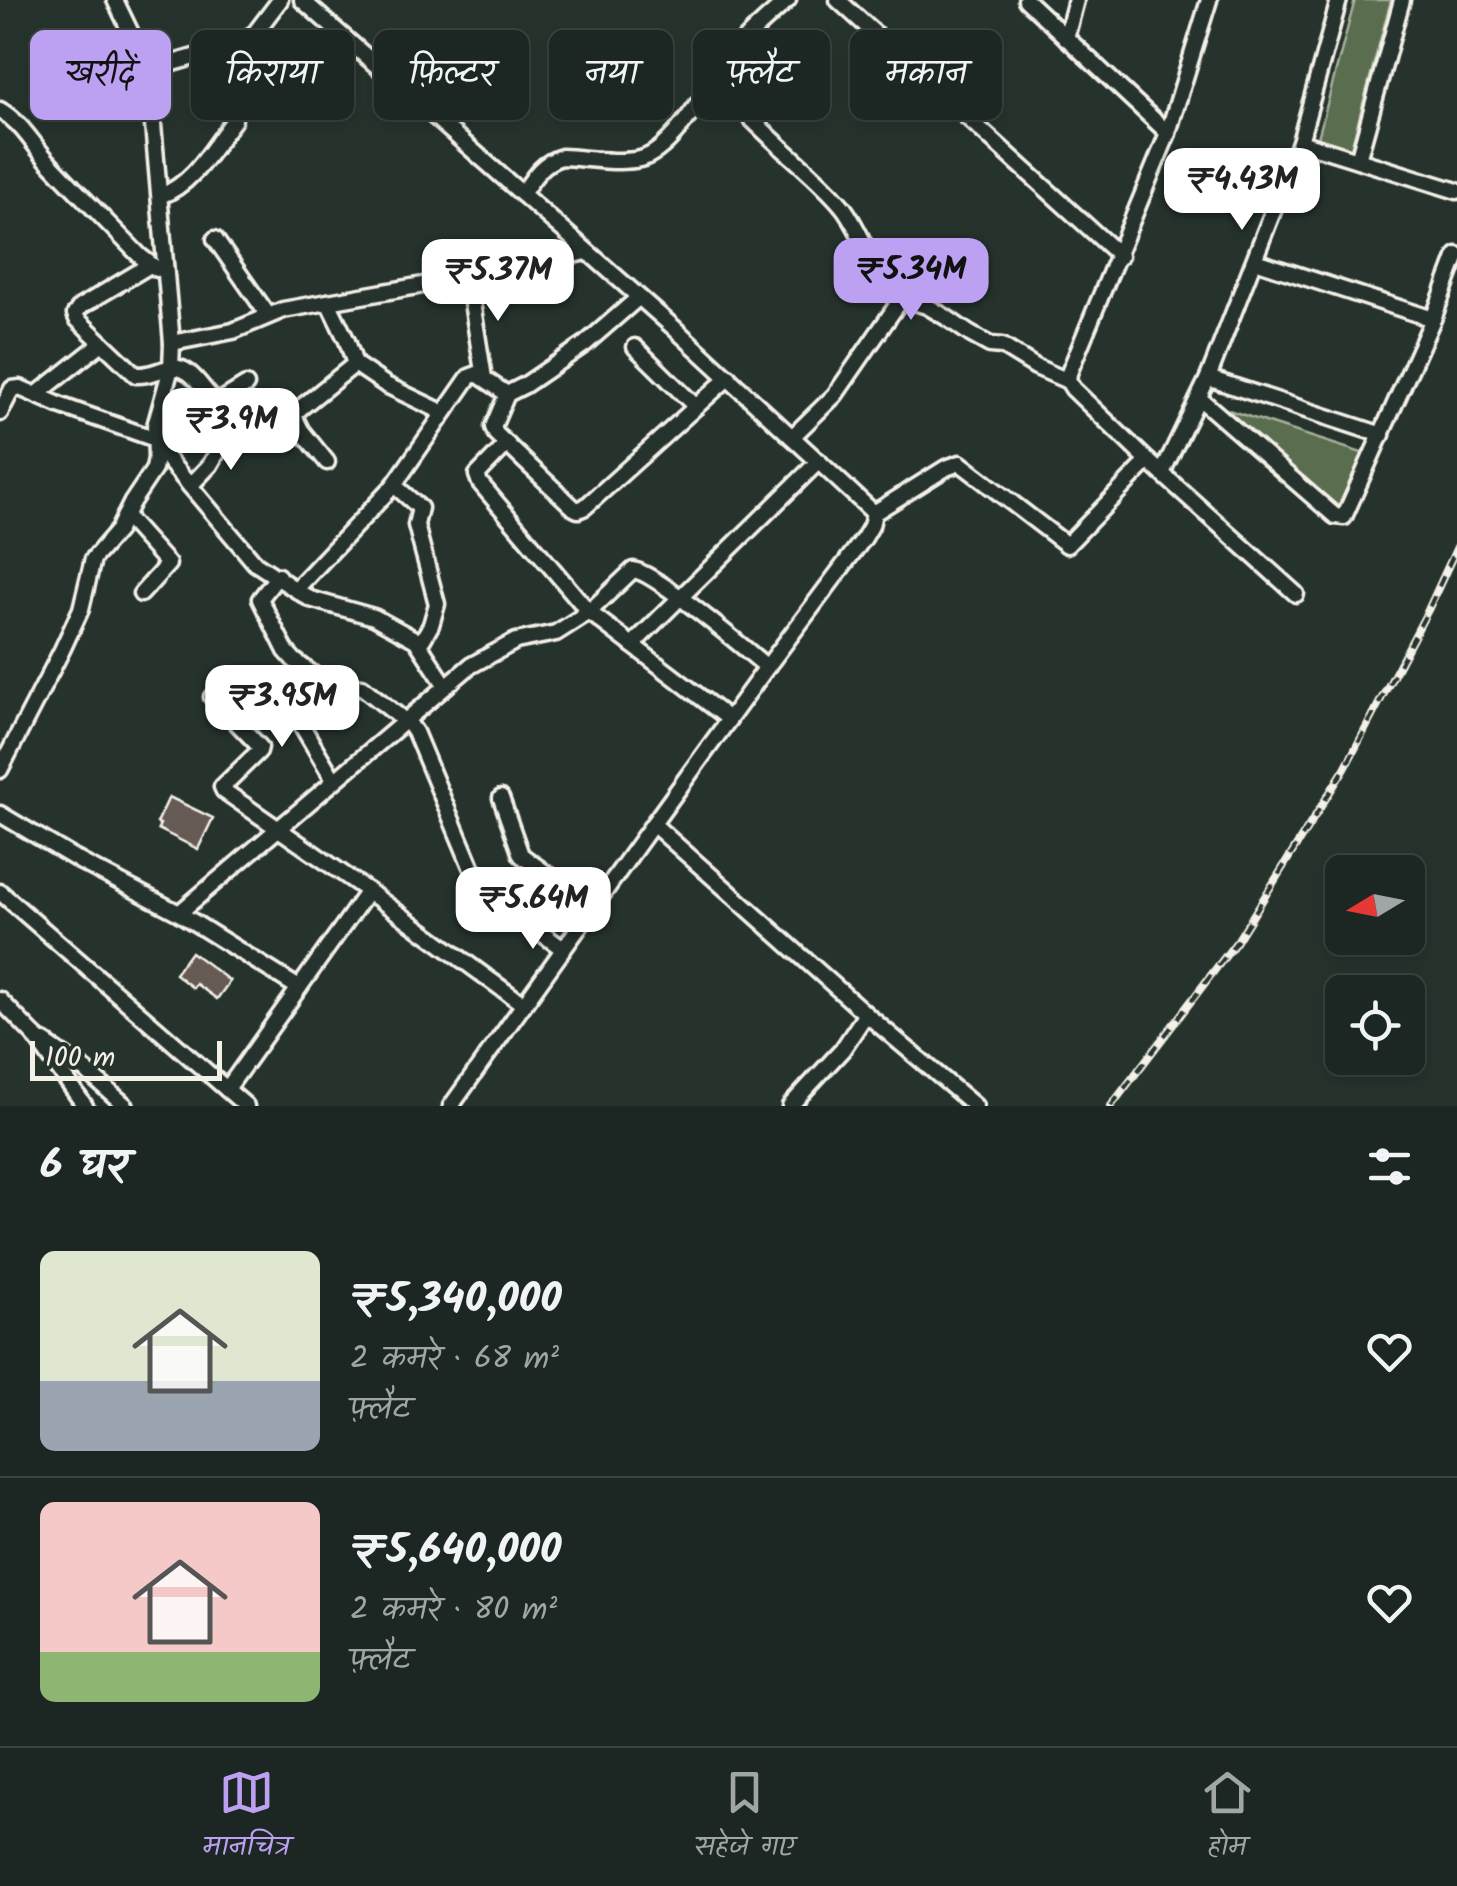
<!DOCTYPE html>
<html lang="hi">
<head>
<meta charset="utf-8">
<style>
	body { margin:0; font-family:Kalam,"Playpen Sans Deva",sans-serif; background:#252e2a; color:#f1f3f6; height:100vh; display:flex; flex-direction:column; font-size:38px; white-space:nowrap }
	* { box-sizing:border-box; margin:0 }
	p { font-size:32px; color:#a0a5a5 }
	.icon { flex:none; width:55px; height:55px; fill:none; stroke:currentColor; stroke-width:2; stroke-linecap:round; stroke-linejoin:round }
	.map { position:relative; height:1106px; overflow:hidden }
	.details { display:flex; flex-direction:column; background:#1c2622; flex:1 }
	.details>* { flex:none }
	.guide { position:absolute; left:30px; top:30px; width:1398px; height:90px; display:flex; gap:20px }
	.needle { width:65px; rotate:260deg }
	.fabs { position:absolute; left:1325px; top:855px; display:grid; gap:20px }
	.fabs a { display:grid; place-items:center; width:100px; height:100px; border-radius:15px; background:#1c2622; box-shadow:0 5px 15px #0003,0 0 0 2px #3a4340; font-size:50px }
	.scale { position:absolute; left:30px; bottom:25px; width:192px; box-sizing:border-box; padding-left:10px; border:5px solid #f4f1e8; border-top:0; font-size:28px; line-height:35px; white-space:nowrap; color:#f4f1e8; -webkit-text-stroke:8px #26332d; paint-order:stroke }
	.price { position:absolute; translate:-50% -85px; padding:0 22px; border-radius:20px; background:#fff; color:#222; font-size:32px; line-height:65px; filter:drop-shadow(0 2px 5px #0008) }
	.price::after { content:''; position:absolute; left:50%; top:60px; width:30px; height:22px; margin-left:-15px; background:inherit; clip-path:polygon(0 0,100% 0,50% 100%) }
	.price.selected { background:#bca0f2; color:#111 }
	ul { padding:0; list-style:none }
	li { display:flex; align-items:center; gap:30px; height:250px; padding:0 40px }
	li+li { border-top:2px solid #3a4340 }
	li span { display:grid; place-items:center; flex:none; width:280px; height:200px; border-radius:15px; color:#555 }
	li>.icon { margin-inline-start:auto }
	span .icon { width:120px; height:120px; fill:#fffc; stroke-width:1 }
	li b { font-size:42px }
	h2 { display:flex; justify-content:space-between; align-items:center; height:120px; padding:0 40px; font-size:42px }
	.chip { padding:0 35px; border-radius:15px; background:#1c2622; box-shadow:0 5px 15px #0003,0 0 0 2px #3a4340; font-size:35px; line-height:90px }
	.chip.selected { background:#bca0f2; color:#111 }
	.tab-bar { display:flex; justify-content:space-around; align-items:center; height:140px; border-top:2px solid #3a4340; background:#1c2622; font-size:28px; color:#a0a5a5 }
	.tab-bar a { display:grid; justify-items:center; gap:5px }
	.tab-bar .selected { color:#bca0f2 }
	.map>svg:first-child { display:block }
	.green { fill:#5a6d50; stroke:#a7af9c; stroke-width:2.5 }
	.building { fill:#665a55; stroke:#f4f1e8; stroke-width:2.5 }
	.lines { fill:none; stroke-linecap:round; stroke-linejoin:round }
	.minor-casing { stroke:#f4f1e8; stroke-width:21 }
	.minor { stroke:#26332d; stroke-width:14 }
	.rail-casing { stroke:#f4f1e8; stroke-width:8 }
	.rail { stroke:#26332d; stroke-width:4; stroke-dasharray:11; stroke-linecap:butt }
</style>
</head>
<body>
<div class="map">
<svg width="1457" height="1106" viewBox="0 0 1457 1106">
	<rect width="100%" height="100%" fill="#26332d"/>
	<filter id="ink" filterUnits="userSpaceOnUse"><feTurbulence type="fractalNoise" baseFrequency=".01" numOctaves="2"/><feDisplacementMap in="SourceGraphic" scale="20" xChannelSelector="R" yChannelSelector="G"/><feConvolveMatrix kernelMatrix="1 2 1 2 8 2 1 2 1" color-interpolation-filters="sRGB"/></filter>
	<g filter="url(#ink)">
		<!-- green -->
		<g class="green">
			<path d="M1355 0H1391L1348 159 1315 149Z"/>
			<path d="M1213 405 1365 454 1334 516Z"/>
		</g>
		<!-- building -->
		<g class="building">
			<path d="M169 797 213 818 198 849 158 829 160 824 157 823Z"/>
			<path d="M191 952 230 981 217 999 196 984 193 988 175 974Z"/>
		</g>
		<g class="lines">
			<defs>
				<g id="minor">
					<path d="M302 0 672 326 874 513 871 526 864 538 767 667 653 824 866 1014 975 1106"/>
					<path d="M838 0 1120 256"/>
					<path d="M1026 0 1168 133"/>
					<path d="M1209 0 1168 133 1069 373 1068 381 1073 389 1148 461 1296 594"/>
					<path d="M1066 38 1076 0"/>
					<path d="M146 71 238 44 255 33 280 0"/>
					<path d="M714 81C736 104 758 126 781 147 802 166 825 185 843 207 865 236 873 275 898 302"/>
					<path d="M0 110C22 123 31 142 48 161 78 193 109 224 140 256L157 269"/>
					<path d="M1300 142 1457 191"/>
					<path d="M1358 160 1402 0"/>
					<path d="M522 194C533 178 542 162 562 157 585 158 618 164 640 159 674 151 711 81 732 54 748 34 769 17 788 0"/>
					<path d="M160 196C194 184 213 147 234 120"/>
					<path d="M215 239 268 315"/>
					<path d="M1255 261 1433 319"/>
					<path d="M150 265 80 307 75 314 77 319 136 375C149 376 158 370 170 368 192 364 202 391 217 403L246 385"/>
					<path d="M468 277 484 378"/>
					<path d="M638 298 585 344 525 385 507 394 493 427 496 434 574 508 578 510 585 507 729 377"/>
					<path d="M328 302 347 341 355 364 386 385 436 409 441 415"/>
					<path d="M172 343 233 331 283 310 468 277 587 252"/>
					<path d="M635 347 696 407"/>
					<path d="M1208 378 1382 435"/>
					<path d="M36 395 102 343"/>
					<path d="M1199 398 1335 516 1344 517 1433 319 1457 255"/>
					<path d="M0 413 12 389 20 388 59 405 155 439"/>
					<path d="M792 437 835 395 902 298 927 306 947 318 970 334 990 345 1002 346 1036 367 1068 381"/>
					<path d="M157 439 169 461 255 563 310 599 374 617 416 640 446 686"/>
					<path d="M507 444 477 475 480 483 589 612 729 719"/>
					<path d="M327 462 301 430 293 414 355 364"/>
					<path d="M1162 473 1208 378 1300 142 1339 0"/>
					<path d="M394 485 420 508 416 525 437 604 431 625 423 639 417 641"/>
					<path d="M190 486 210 465 221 446 244 426"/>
					<path d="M874 513 946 468 960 463 1067 545 1148 461"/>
					<path d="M125 516 168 564 141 594"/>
					<path d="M278 576 260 599 286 651 294 660 326 684 362 687 410 725 415 732 478 883 486 892 563 949"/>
					<path d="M296 589 394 485 469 377 477 374 507 394"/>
					<path d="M632 645 819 461"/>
					<path d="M323 682 302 726 334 780"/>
					<path d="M212 697 260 747 259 751 222 787 224 791 368 891 523 1004"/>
					<path d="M0 770 62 650 81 609 93 559 118 530 132 502 154 469 156 458 155 426 171 368 172 343 150 90 142 56 115 0"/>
					<path d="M501 798 521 855 593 908"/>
					<path d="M0 814 81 862 179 913 299 988"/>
					<path d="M0 892 246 1106"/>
					<path d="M179 913 470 666 516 641 556 633 589 612 633 570C655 572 744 648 767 667"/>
					<path d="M0 1000 34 1035 85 1106"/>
					<path d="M44 1042 85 1070 126 1106"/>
					<path d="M227 1089 368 891"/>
					<path d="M451 1106 653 824"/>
					<path d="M790 1106 842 1050 866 1014"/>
				</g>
			</defs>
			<!-- minor casing -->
			<use href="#minor" class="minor-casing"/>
			<!-- minor -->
			<use href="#minor" class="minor"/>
			<defs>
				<path id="rail" d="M1111 1106 1237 941 1345 768 1428 610 1457 547"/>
			</defs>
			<!-- rail casing -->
			<use href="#rail" class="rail-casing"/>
			<!-- rail -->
			<use href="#rail" class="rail"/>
		</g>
	</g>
</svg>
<div class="fabs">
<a><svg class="needle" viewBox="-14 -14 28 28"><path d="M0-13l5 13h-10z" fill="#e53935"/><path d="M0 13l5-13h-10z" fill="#a0a5a5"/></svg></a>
<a><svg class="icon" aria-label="locate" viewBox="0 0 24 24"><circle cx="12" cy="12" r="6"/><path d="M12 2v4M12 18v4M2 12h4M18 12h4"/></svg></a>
</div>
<div class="scale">100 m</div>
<b class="price" style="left:1242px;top:233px">₹4.43M</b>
<b class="price selected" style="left:911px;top:323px">₹5.34M</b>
<b class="price" style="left:498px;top:324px">₹5.37M</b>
<b class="price" style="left:231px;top:473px">₹3.9M</b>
<b class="price" style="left:282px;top:750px">₹3.95M</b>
<b class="price" style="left:533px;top:952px">₹5.64M</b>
<div class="guide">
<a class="chip selected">खरीदें</a>
<a class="chip">किराया</a>
<a class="chip">फ़िल्टर</a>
<a class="chip">नया</a>
<a class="chip">फ़्लैट</a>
<a class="chip">मकान</a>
</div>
</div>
<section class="details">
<h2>6 घर<svg class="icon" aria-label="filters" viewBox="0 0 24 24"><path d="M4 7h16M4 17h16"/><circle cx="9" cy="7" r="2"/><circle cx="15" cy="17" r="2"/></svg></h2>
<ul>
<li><span style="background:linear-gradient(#dfe7d0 65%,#9aa5b1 0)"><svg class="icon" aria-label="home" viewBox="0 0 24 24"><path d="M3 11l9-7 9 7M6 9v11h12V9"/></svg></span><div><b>₹5,340,000</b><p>2 कमरे · 68 m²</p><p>फ़्लैट</p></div><svg class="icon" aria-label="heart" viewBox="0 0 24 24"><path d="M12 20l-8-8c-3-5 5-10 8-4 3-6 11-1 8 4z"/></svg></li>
<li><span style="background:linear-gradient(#f6c9c9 75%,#8fb573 0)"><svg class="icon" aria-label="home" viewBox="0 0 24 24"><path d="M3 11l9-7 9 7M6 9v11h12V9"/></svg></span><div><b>₹5,640,000</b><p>2 कमरे · 80 m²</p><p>फ़्लैट</p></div><svg class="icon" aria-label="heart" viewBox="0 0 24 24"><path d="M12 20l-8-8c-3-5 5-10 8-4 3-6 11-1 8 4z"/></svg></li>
</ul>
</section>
<nav class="tab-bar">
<a class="selected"><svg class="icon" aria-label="map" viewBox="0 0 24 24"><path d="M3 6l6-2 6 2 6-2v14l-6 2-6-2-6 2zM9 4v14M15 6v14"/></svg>मानचित्र</a>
<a><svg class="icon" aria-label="saved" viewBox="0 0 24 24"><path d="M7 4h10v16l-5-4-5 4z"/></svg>सहेजे गए</a>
<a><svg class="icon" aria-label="home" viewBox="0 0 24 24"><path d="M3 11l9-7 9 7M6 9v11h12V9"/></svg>होम</a>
</nav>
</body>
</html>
